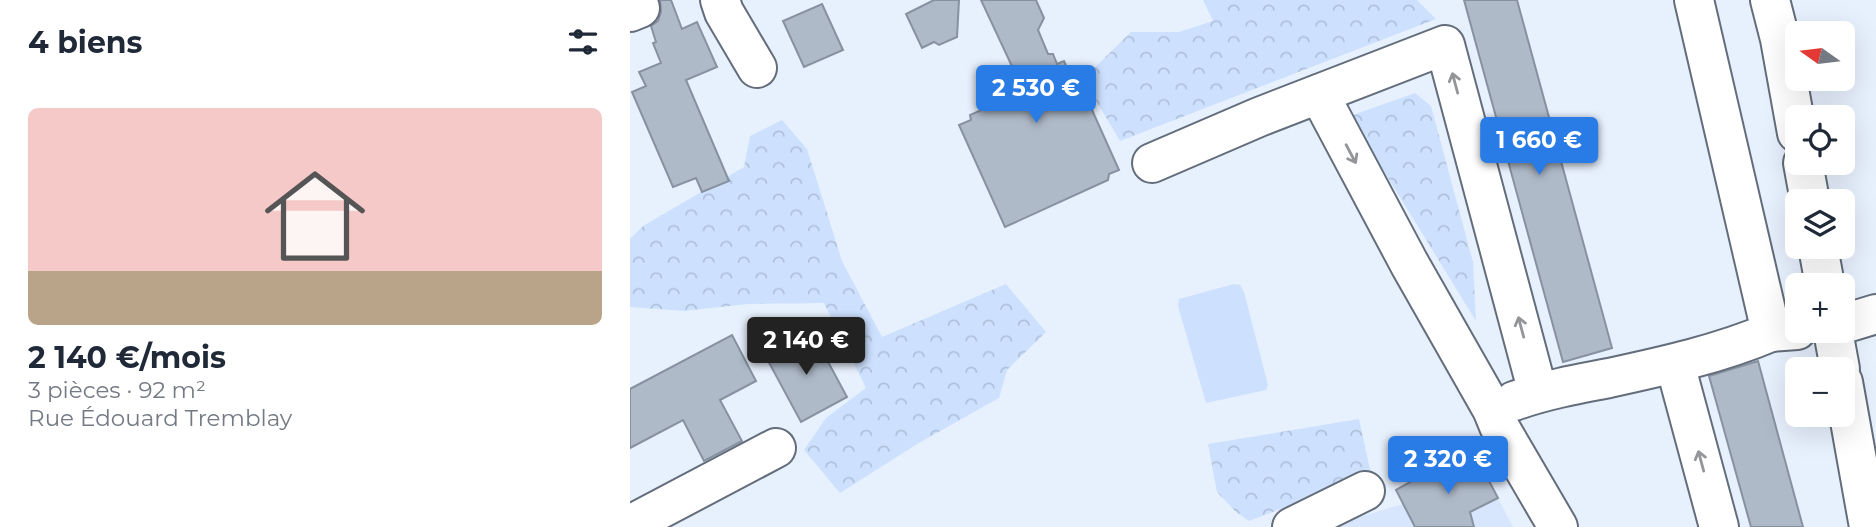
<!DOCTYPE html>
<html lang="fr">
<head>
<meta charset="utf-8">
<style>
	body { margin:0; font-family:Montserrat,sans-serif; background:#f6f6f7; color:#1f2937; height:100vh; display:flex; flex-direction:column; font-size:26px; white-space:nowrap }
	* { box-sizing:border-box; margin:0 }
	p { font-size:23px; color:#747a83 }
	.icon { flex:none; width:38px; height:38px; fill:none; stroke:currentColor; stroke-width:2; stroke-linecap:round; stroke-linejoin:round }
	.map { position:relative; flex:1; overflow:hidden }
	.sheet { display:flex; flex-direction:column; background:#fff; width:630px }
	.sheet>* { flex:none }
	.needle { width:46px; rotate:284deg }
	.buttons { position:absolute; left:1155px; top:21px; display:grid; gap:14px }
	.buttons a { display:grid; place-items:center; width:70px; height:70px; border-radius:10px; background:#fff; box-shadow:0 7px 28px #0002; font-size:35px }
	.price { position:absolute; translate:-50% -60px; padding:0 16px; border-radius:7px; background:#297be6; color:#fff; font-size:23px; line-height:46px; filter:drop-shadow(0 2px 4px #0008) }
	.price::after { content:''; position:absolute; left:50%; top:42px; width:21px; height:16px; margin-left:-10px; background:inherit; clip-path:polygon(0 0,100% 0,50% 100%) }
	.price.active { background:#222; color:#fff }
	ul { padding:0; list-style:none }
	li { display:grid; align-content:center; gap:14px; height:371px; padding:0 28px }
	li span { display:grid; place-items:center; height:217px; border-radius:10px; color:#555 }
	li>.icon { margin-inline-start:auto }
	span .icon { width:126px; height:126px; fill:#fffc; stroke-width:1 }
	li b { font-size:30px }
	h2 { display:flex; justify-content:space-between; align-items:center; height:84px; padding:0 28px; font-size:30px }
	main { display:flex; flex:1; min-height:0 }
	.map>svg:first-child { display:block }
	.built { fill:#d7e6fd }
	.forest { fill:url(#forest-crowns) }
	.pitch { fill:#cde1ff }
	.building { fill:#afbac9; stroke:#8791a0; stroke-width:2 }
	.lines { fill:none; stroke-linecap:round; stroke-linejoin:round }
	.minor-casing { stroke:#636d7b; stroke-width:42 }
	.minor { stroke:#fff; stroke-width:38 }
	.oneway { stroke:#939598 }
</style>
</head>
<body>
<main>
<section class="sheet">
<h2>4 biens<svg class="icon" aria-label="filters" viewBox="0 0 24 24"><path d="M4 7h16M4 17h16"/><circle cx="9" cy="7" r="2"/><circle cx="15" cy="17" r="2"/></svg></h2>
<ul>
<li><span style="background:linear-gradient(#f6c9c9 75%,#b9a48a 0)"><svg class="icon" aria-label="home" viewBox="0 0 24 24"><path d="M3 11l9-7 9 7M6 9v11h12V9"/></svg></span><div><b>2 140 €/mois</b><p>3 pièces · 92 m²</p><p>Rue Édouard Tremblay</p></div></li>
</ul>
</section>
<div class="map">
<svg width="1246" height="527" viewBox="0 0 1246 527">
	<defs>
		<pattern id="forest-crowns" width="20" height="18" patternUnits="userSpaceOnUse" patternTransform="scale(1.75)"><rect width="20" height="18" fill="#cde1ff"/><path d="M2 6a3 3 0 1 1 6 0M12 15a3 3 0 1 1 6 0" fill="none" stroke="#afc0da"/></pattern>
	</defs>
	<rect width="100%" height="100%" fill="#e7f0fd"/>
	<!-- built -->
	<path class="built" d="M841 447 883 527H704L726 518 773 504 766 490 791 476 827 464 825 456Z"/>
	<!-- forest -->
	<g class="forest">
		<path d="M573 0H787L806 19 490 141 453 79 501 32H549L583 21Z"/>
		<path d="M785 93 801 106 843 262 846 321 720 116Z"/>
		<path d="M152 120 177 149 212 261 252 337 376 284 416 332 377 370 369 398 287 444 210 493 174 450 196 418 236 388 194 303 117 304 54 311 0 307V239L13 226 114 167 120 136Z"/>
		<path d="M729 419 741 474 619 521 605 511 587 492 578 444Z"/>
	</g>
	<!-- pitch -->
	<path class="pitch" d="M604 284 610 285 614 292 638 385 636 390 576 403 548 306 549 299Z"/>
	<!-- building -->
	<g class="building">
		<path d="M30 0H41L52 29 67 22 87 67 56 80 99 181 72 192 66 178 43 187 2 92 16 86 9 72 31 63 23 43 26 42 21 26 28 21 31 12Z"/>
		<path d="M304 0H329L327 37 309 45 304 42 292 48 276 14Z"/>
		<path d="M351 0H406L414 18 408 30 418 54H423L427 64 434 61 439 72H445L489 170 479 174 478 180 375 227 329 125 341 120 340 115 360 106 364 108 395 94Z"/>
		<path d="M834 0H887L982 348 933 362Z"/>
		<path d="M192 4 213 50 174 67 153 21Z"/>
		<path d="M182 332 217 397 171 422 136 357Z"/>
		<path d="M102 335 126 381 90 400 112 441 74 461 53 420 0 448V389Z"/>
		<path d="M1128 361 1173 527H1121L1079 376Z"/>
		<path d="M847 458 868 498 840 512 844 527H785L766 490 791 476Z"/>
	</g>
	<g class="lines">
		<defs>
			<g id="minor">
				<path d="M90 0 94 12 127 68"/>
				<path d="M1064 0 1141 332 1167 330"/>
				<path d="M1140 0 1150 39 1167 133"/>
				<path d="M0 12 10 8"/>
				<path d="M689 94 779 263 862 409 869 426 928 527"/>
				<path d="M522 163 629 117 815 45 908 393"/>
				<path d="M1173 163 1180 201"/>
				<path d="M1188 247 1195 285"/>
				<path d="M1213 324 1246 314"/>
				<path d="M1203 331 1210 369"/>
				<path d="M1045 364 1089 527"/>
				<path d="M1213 382 1239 527"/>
				<path d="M884 401C915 390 947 384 979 378 1034 366 1089 354 1141 332"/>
				<path d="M0 525 146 448"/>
				<path d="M662 527 735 491"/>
			</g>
		</defs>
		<!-- minor casing -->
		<use href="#minor" class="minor-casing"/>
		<!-- minor -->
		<use href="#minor" class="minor"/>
	</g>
	<!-- one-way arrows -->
	<defs><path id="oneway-shaft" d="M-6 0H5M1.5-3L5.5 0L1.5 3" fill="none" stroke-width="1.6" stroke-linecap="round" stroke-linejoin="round" transform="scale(1.75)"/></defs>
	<g class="oneway">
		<use href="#oneway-shaft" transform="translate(825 83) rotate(-105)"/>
		<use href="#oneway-shaft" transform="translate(721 154) rotate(62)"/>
		<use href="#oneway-shaft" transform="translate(891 327) rotate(-105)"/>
		<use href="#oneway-shaft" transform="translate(1071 461) rotate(-105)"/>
	</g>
</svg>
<div class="buttons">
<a><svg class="needle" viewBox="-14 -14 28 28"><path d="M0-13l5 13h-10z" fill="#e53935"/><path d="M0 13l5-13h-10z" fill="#747a83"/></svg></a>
<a><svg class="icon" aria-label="locate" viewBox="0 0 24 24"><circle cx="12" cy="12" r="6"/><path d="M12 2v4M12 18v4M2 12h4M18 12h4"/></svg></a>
<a><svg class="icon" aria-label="layers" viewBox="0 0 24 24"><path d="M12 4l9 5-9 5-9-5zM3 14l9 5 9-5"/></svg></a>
<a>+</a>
<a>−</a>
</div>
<b class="price" style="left:406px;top:125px">2 530 €</b>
<b class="price" style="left:909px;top:177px">1 660 €</b>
<b class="price active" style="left:176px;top:377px">2 140 €</b>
<b class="price" style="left:818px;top:496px">2 320 €</b>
</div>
</main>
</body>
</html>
